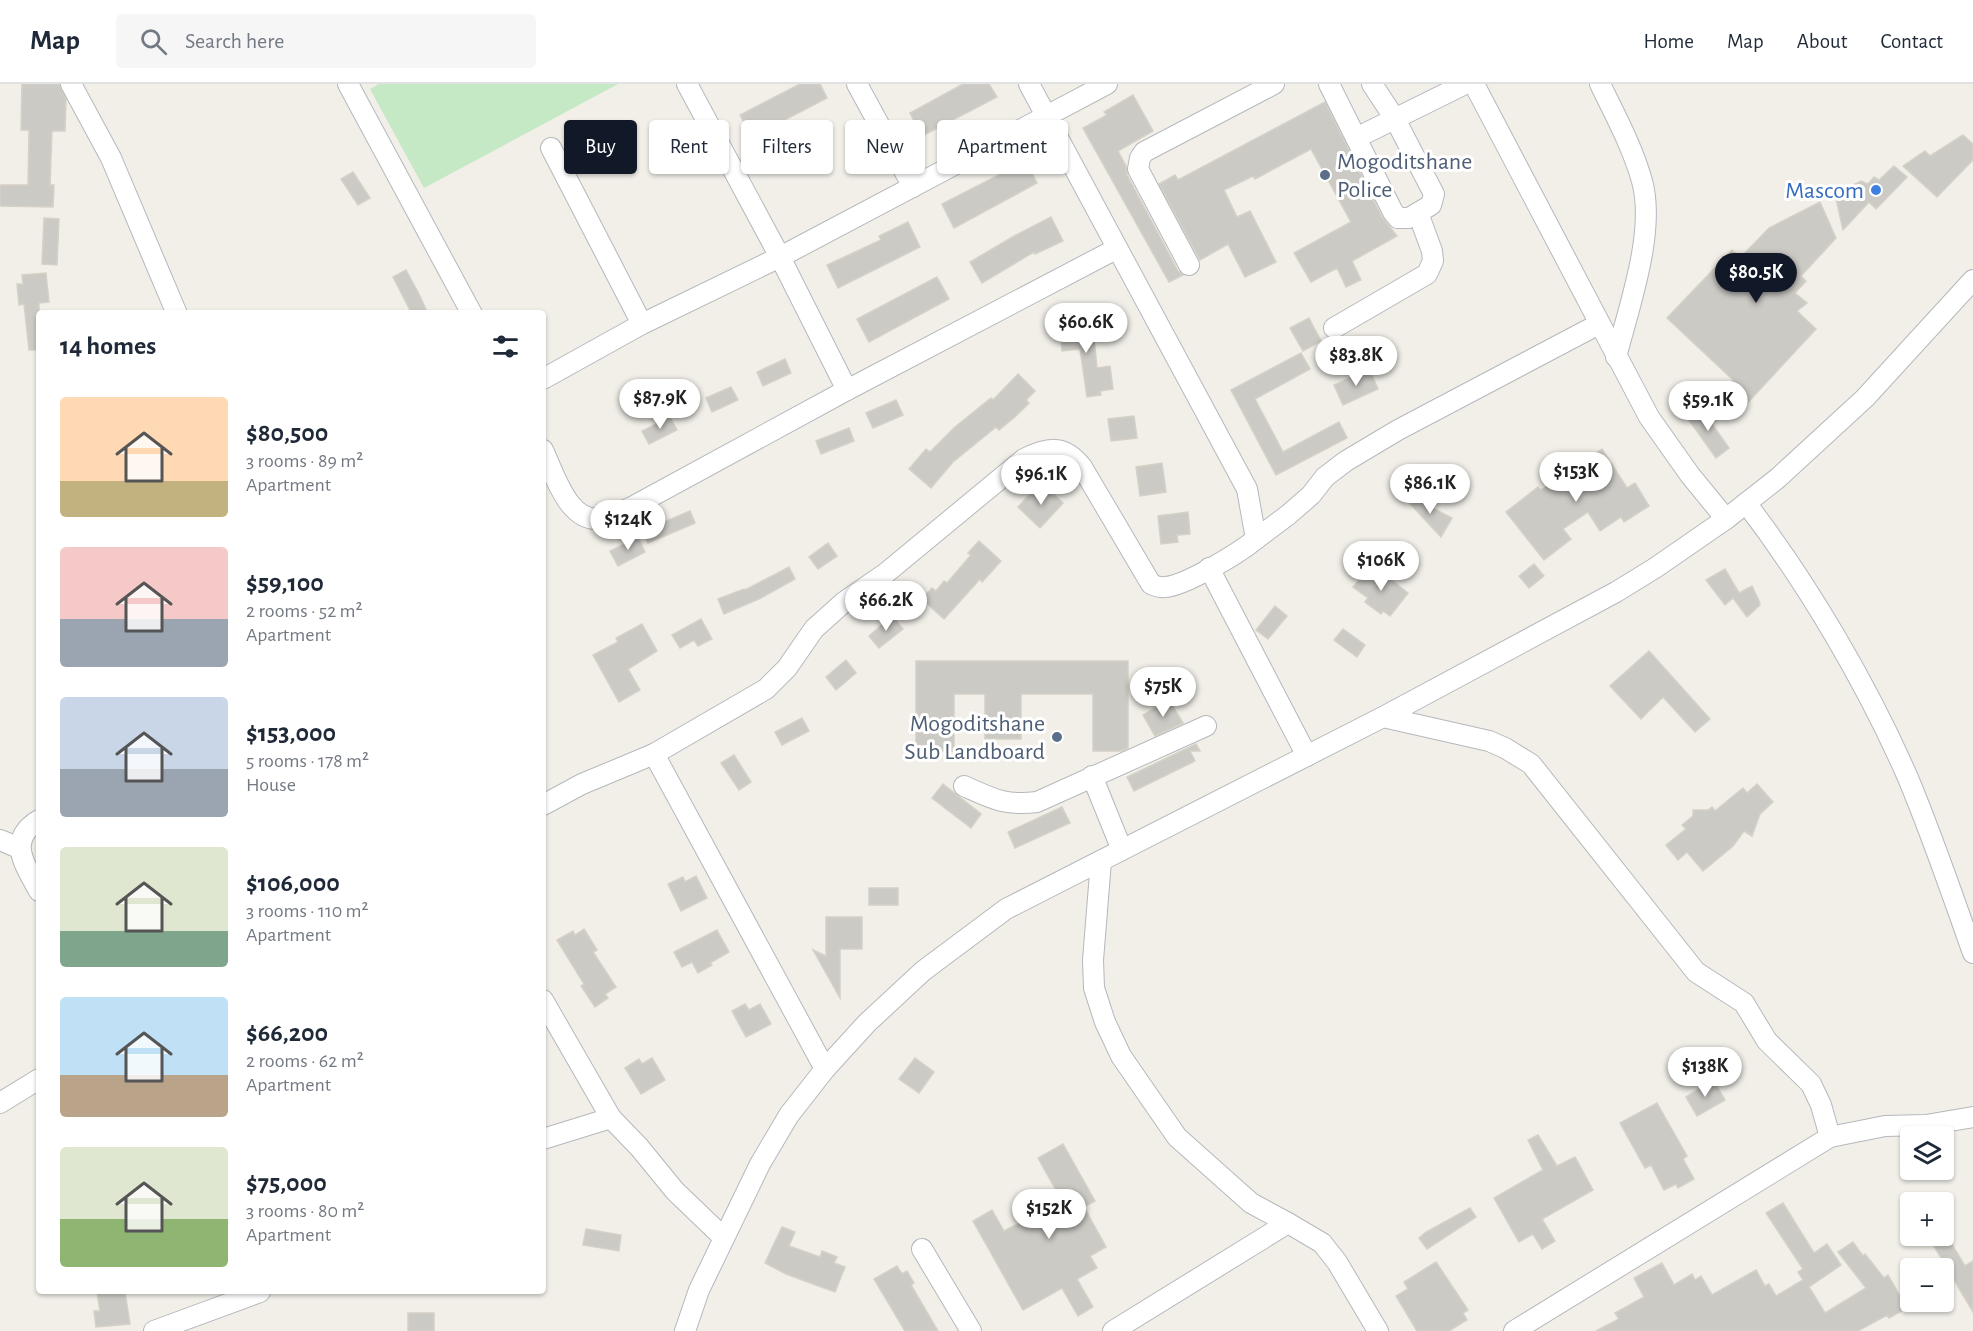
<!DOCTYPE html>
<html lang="en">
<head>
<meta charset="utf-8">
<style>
	body { margin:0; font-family:"Alegreya Sans",sans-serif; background:#f6f6f7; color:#1f2937; height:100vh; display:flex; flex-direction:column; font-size:22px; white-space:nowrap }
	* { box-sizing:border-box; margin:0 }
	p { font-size:20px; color:#747a83 }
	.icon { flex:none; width:33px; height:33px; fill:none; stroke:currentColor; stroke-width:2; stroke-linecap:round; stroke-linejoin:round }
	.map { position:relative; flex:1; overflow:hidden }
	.panel { position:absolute; left:36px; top:226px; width:510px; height:984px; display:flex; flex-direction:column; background:#fff; border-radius:6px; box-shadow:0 2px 4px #0004 }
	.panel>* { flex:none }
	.guide { position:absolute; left:564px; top:36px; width:570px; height:54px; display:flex; gap:12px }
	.buttons { position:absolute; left:1900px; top:1042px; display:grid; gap:12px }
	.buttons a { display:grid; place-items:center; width:54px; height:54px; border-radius:6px; background:#fff; box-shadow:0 2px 4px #0004; font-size:30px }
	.price { position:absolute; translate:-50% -51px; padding:0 14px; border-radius:21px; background:#fff; color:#222; font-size:20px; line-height:39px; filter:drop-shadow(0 2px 3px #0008) }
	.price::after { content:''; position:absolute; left:50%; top:36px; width:18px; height:14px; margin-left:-9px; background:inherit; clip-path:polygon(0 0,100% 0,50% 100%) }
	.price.on { background:#111827; color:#fff }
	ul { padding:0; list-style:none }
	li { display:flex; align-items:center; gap:18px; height:150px; padding:0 24px }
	li span { display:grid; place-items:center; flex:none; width:168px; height:120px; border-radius:6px; color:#555 }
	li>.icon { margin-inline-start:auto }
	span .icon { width:72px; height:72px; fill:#fffc; stroke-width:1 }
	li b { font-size:26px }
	h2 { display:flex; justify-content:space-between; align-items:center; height:72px; padding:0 24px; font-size:26px }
	.chip { padding:0 21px; border-radius:6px; background:#fff; box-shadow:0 2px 4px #0004; font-size:21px; line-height:54px }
	.chip.on { background:#111827; color:#fff }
	header { display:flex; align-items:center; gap:36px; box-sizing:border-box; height:84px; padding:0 30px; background:#fff; border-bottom:2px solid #e0e1e3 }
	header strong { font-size:28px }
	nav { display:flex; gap:33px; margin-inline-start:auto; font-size:21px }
	.search { width:420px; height:54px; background:#f6f6f7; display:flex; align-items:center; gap:15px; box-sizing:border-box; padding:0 21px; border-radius:6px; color:#747a83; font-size:22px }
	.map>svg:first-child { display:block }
	.green { fill:#c5e8c5 }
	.building { fill:#cccac5; stroke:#d6d1c6; stroke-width:1.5 }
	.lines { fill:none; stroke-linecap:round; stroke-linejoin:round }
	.minor-casing { stroke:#b5b8bc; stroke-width:22 }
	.minor { stroke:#fff; stroke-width:20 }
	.service-dot { fill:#5c6f8a; stroke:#fff; stroke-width:2 }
	.shop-dot { fill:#3f7fe0; stroke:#fff; stroke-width:2 }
	.labels { text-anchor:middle; stroke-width:6; stroke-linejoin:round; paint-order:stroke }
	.service-label { font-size:24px; fill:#4e5e75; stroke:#fff; text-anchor:start }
	.shop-label { font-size:24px; fill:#366cbe; stroke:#fff; text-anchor:end }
</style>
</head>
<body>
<header>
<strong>Map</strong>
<div class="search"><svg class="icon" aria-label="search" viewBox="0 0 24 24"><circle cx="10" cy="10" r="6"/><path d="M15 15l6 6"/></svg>Search here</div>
<nav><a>Home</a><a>Map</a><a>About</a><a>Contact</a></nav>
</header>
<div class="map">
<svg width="1973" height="1247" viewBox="0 0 1973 1247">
	<rect width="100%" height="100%" fill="#f1efe8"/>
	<!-- green -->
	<path class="green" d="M379 0H618L424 104 370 5Z"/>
	<!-- building -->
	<g class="building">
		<path d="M22 0H59L66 15 65 47H52L50 101H54L53 123 0 122V101H28L29 46H21Z"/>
		<path d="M800 0H820L827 14 752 53 740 31Z"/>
		<path d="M963 0H989L997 13 922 52 910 29Z"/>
		<path d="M1133 11 1153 47 1118 67 1126 82 1127 91 1178 187 1183 191 1169 198 1083 44 1107 31 1104 28Z"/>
		<path d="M1325 18 1382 133 1397 152 1352 177 1361 196 1346 203 1337 184 1311 198 1294 169 1351 138 1311 65 1255 95 1253 92 1224 106 1237 133 1250 127 1276 178 1245 193 1228 160 1200 176 1159 100 1175 91 1178 96Z"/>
		<path d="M1963 51 1973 60V76L1937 113 1903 82 1925 67 1930 72Z"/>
		<path d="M1026 77 1037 99 954 144 942 120Z"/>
		<path d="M1894 82 1907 93 1876 125 1869 118 1843 146 1835 110 1861 97 1868 100 1874 93 1879 96Z"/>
		<path d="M353 88 370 114 358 121 341 95Z"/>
		<path d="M1820 118 1836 154 1801 192 1806 197 1795 209 1807 219 1797 227 1816 245 1740 327 1720 308 1733 296 1667 234 1732 166 1740 174 1769 144Z"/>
		<path d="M1051 133 1063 157 1035 170 1034 168 982 199 970 178 1016 151Z"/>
		<path d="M44 134 59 135 57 181 42 180Z"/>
		<path d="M908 138 920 163 838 204 827 181 881 156 879 152Z"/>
		<path d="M406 186 420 212 428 230H412L393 193Z"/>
		<path d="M46 189 49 218 39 219V266H29L24 220 19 221 17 200H23L22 191Z"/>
		<path d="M937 193 949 215 869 258 857 235Z"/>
		<path d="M1092 233 1097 284 1110 282 1113 305 1100 307 1101 311 1087 313 1080 265 1062 267 1059 236Z"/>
		<path d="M1309 234 1321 257 1303 267 1290 244Z"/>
		<path d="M1301 269 1310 285 1255 315 1283 368 1339 338 1347 354 1276 391 1231 306Z"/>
		<path d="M785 275 791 289 763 302 757 288Z"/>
		<path d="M1369 285 1378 305 1343 321 1334 301Z"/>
		<path d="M1018 290 1035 307 1026 316 1029 319 1016 332 999 346 996 343 953 378 931 404 909 385 926 365 930 368 955 343 991 314 993 316Z"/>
		<path d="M731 303 738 316 712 328 706 314Z"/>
		<path d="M896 316 903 331 873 344 866 329Z"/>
		<path d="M1700 323 1729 364 1716 374 1686 332Z"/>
		<path d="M1134 332 1137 354 1111 357 1108 335Z"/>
		<path d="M670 333 677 346 649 360 642 347Z"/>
		<path d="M849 344 854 357 821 370 816 357Z"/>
		<path d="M1602 365 1627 404 1635 399 1649 422 1624 438 1621 433 1600 447 1588 428 1563 445 1571 455 1544 476 1506 428 1538 403 1541 406 1563 391 1559 385 1578 373 1582 378Z"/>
		<path d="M1162 379 1166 408 1140 412 1136 383Z"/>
		<path d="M1044 401 1063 419 1040 444 1018 423 1032 408 1035 411Z"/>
		<path d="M1404 409 1452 434 1441 453 1402 411Z"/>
		<path d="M690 427 695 439 648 459 643 447Z"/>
		<path d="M1188 428 1190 450 1177 451 1178 458 1161 460 1158 432Z"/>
		<path d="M638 453 645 468 618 482 610 467Z"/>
		<path d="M979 457 1001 477 982 498 980 495 944 535 922 515 932 504 936 507 944 497 947 499 971 471 968 469Z"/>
		<path d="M828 459 837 472 818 485 809 473Z"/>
		<path d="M1534 480 1544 492 1529 504 1519 492Z"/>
		<path d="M789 483 795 495 761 514 724 530 718 515 744 505 745 506Z"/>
		<path d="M1369 484 1385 497 1388 493 1408 509 1390 532 1383 527 1381 530 1365 518 1368 514 1353 503Z"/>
		<path d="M1725 485 1739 509 1752 502 1759 517 1760 521 1747 533 1733 514 1725 521 1706 496Z"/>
		<path d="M1275 522 1287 532 1268 555 1256 546Z"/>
		<path d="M892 532 903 545 879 564 869 552Z"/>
		<path d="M701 535 712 555 698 562 694 556 680 564 672 551Z"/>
		<path d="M642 540 657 567 628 585 640 606 619 618 593 571 618 558 616 554Z"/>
		<path d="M1343 545 1365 561 1357 573 1334 556Z"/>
		<path d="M1649 567 1710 635 1695 648 1663 613 1641 635 1610 602Z"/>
		<path d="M846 576 856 589 836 606 826 593Z"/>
		<path d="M916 577H1128V664L1121 667H1093V610H1021V655H985V610H954V667H916Z"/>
		<path d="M1169 616 1183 639 1155 652 1143 631Z"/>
		<path d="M802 634 809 647 782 661 775 648Z"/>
		<path d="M1196 660 1200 667H1190L1195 677 1134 707 1127 693Z"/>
		<path d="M734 671 751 698 739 706 721 679Z"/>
		<path d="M943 700 981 730 971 744 932 714Z"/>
		<path d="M1757 700 1773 718 1760 730 1752 752 1744 747 1733 762 1703 787 1687 768 1678 776 1666 761 1686 745 1682 741 1693 732V726H1708L1712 723 1715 727 1743 704 1747 709Z"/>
		<path d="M1062 723 1070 739 1015 764 1008 748Z"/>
		<path d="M696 792 707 814 681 827 668 800 683 793 685 798Z"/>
		<rect x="869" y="804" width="29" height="17"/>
		<path d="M826 833H862V865H840V914L813 866 826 872Z"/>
		<path d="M584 845 597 866 593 868 616 903 605 910 608 914 595 923 581 902 584 900 557 856 573 847 575 851Z"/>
		<path d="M717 846 729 868 710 879 712 881 698 889 692 878 682 883 674 868Z"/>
		<path d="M745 920 749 926 760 920 771 940 746 953 732 927Z"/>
		<path d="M652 974 665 996 641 1010 625 984 639 975 642 980Z"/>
		<path d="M915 974 934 988 919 1009 899 995Z"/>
		<path d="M1713 996 1725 1016 1697 1032 1686 1013Z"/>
		<path d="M1657 1019 1687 1072 1683 1075 1694 1095 1678 1104 1676 1100 1664 1106 1651 1081 1645 1084 1620 1039Z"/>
		<path d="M1538 1051 1557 1082 1575 1073 1593 1106 1542 1135 1555 1157 1542 1165 1533 1150 1519 1158 1494 1114 1543 1086 1528 1056Z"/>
		<path d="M1063 1060 1095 1117 1084 1123 1106 1163 1090 1172 1097 1184 1077 1195 1093 1223 1078 1232 1062 1204 1023 1226 973 1137 992 1126 1004 1147 1062 1117 1038 1074Z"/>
		<path d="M1783 1119 1814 1169 1827 1160 1841 1181 1809 1203 1825 1229 1866 1204 1838 1168 1853 1158 1863 1172 1865 1170 1884 1194 1888 1191 1907 1224 1889 1234 1887 1231 1858 1247H1596L1619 1235 1615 1229 1644 1213 1634 1194 1662 1179 1674 1201 1692 1190 1695 1196 1701 1192 1712 1211 1756 1186 1765 1202 1769 1200 1776 1212 1803 1196 1798 1188 1803 1185 1766 1129Z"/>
		<path d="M1470 1124 1476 1133 1427 1165 1419 1154 1426 1148Z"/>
		<path d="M782 1143 795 1148 789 1162 820 1173 822 1167 837 1173 834 1179 845 1183 835 1208 786 1190 765 1179Z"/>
		<path d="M586 1145 621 1151 619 1167 583 1161Z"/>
		<path d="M1928 1152H1947L1965 1182 1973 1177V1228Z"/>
		<path d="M1436 1178 1468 1226 1463 1229 1467 1236 1449 1247H1417L1396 1212 1408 1205 1404 1198Z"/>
		<path d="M897 1182 902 1190 907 1187 914 1199 911 1201 938 1247H905L874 1195Z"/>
		<path d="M97 1208H125L130 1240 96 1243 94 1227H100Z"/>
		<rect x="408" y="1229" width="26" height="18"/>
	</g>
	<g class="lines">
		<defs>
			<g id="minor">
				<path d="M71 0 111 74 177 230"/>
				<path d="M348 0 472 230"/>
				<path d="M687 0 780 173 847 306"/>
				<path d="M857 0 913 103"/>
				<path d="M1329 0 1393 128 1398 134H1409L1431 121 1434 110 1395 35 1372 0"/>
				<path d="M1474 0 1649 333 1690 391 1726 435"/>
				<path d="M1600 0C1615 31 1633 64 1642 97 1656 147 1629 223 1616 273"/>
				<path d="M1356 54 1465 0"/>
				<path d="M551 64 642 240"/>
				<path d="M1189 181 1138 85 1140 74 1144 68 1274 0"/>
				<path d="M1334 244 1427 190 1433 177 1432 167 1418 129"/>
				<path d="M543 295 642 240 780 173 1107 0"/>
				<path d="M543 366C555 391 569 443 605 434 614 431 623 427 632 423L847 306 1116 165"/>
				<path d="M1746 419C1808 500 1867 600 1908 694 1932 751 1952 810 1973 869"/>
				<path d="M1256 455 1288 431 1311 411 1325 393 1346 377 1398 346 1599 240"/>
				<path d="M1209 484 1307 672"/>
				<path d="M1383 633 1489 657 1505 664 1531 680 1696 888 1744 919 1767 957 1811 1000 1821 1021 1830 1053"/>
				<path d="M654 670 825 985"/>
				<path d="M1092 692 1122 766"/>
				<path d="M964 702C993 715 1005 722 1037 718L1206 642"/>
				<path d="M543 721 582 700 654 670 766 605 787 584 814 545 844 518 886 489 1024 375C1048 363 1064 360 1082 383L1151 500C1156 502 1160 504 1165 503 1185 502 1239 469 1256 455L1247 405 1029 0"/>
				<path d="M39 736C6 756 25 781 39 807"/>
				<path d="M0 756 19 764"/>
				<path d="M1101 777 1093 876 1094 904 1105 938 1121 972 1177 1053 1251 1119 1288 1139"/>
				<path d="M543 916 611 1034 639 1063 675 1107 724 1154"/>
				<path d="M0 1019 39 995"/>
				<path d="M543 1055 611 1034"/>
				<path d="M922 1165 971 1247"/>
				<path d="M154 1247 260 1208"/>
				<path d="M685 1247 699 1206 760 1080 789 1031 825 985 867 939 923 887 1006 825 1383 633 1616 508 1655 484 1726 435 1778 394 1865 314 1973 196"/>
				<path d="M1113 1247 1288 1139 1322 1159 1337 1178 1378 1247"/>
				<path d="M1514 1247 1830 1053 1885 1042 1926 1041 1973 1033"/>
			</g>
		</defs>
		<!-- minor casing -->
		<use href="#minor" class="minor-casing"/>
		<!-- minor -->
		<use href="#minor" class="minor"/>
	</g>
	<!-- markers -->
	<g class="service-dot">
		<circle cx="1325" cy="91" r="6"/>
		<circle cx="1057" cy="653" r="6"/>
	</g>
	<circle class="shop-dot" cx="1876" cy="106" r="6"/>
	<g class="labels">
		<!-- service labels -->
		<g class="service-label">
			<text x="1337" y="85">Mogoditshane<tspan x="1337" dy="28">Police</tspan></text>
			<text x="1045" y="647" text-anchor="end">Mogoditshane<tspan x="1045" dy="28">Sub Landboard</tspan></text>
		</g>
		<!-- shop labels -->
		<g class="shop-label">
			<text x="1864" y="114">Mascom</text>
		</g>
	</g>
</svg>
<div class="buttons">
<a><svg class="icon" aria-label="layers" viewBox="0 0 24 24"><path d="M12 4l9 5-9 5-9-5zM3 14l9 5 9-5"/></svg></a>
<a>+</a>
<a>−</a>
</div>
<b class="price on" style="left:1756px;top:220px">$80.5K</b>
<b class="price" style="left:1086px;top:270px">$60.6K</b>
<b class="price" style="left:1356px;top:303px">$83.8K</b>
<b class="price" style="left:660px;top:346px">$87.9K</b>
<b class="price" style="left:1708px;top:348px">$59.1K</b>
<b class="price" style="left:1576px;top:419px">$153K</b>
<b class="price" style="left:1041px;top:422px">$96.1K</b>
<b class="price" style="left:1430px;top:431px">$86.1K</b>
<b class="price" style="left:628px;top:467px">$124K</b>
<b class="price" style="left:1381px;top:508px">$106K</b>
<b class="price" style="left:886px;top:548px">$66.2K</b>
<b class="price" style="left:1163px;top:634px">$75K</b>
<b class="price" style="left:1705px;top:1014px">$138K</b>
<b class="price" style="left:1049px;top:1156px">$152K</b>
<div class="guide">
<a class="chip on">Buy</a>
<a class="chip">Rent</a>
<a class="chip">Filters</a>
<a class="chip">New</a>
<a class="chip">Apartment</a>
</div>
<section class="panel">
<h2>14 homes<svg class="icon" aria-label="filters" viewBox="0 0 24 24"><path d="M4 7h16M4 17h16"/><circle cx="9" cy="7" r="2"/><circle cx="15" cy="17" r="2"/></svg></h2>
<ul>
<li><span style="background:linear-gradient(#ffd9b3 70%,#c2b280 0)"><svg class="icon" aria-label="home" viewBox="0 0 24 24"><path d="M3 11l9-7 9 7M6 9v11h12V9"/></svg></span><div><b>$80,500</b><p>3 rooms · 89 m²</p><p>Apartment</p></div></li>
<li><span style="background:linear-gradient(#f6c9c9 60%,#9aa5b1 0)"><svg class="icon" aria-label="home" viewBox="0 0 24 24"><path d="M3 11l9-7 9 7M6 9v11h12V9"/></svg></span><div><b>$59,100</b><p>2 rooms · 52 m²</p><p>Apartment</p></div></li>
<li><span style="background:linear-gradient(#c9d6e8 60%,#9aa5b1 0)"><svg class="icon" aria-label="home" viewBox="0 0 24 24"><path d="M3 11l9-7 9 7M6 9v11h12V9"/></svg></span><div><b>$153,000</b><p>5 rooms · 178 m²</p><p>House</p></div></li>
<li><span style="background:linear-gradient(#dfe7d0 70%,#7fa58c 0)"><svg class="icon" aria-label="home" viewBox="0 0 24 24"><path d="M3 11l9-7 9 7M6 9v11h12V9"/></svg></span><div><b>$106,000</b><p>3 rooms · 110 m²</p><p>Apartment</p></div></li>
<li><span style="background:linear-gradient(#bfe0f5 65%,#b9a48a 0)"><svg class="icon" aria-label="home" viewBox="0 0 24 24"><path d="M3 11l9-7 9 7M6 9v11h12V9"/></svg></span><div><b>$66,200</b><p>2 rooms · 62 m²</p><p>Apartment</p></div></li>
<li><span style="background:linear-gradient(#dfe7d0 60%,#8fb573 0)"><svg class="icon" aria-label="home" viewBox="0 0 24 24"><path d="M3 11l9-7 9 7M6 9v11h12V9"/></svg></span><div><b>$75,000</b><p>3 rooms · 80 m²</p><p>Apartment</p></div></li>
</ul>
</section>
</div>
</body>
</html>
